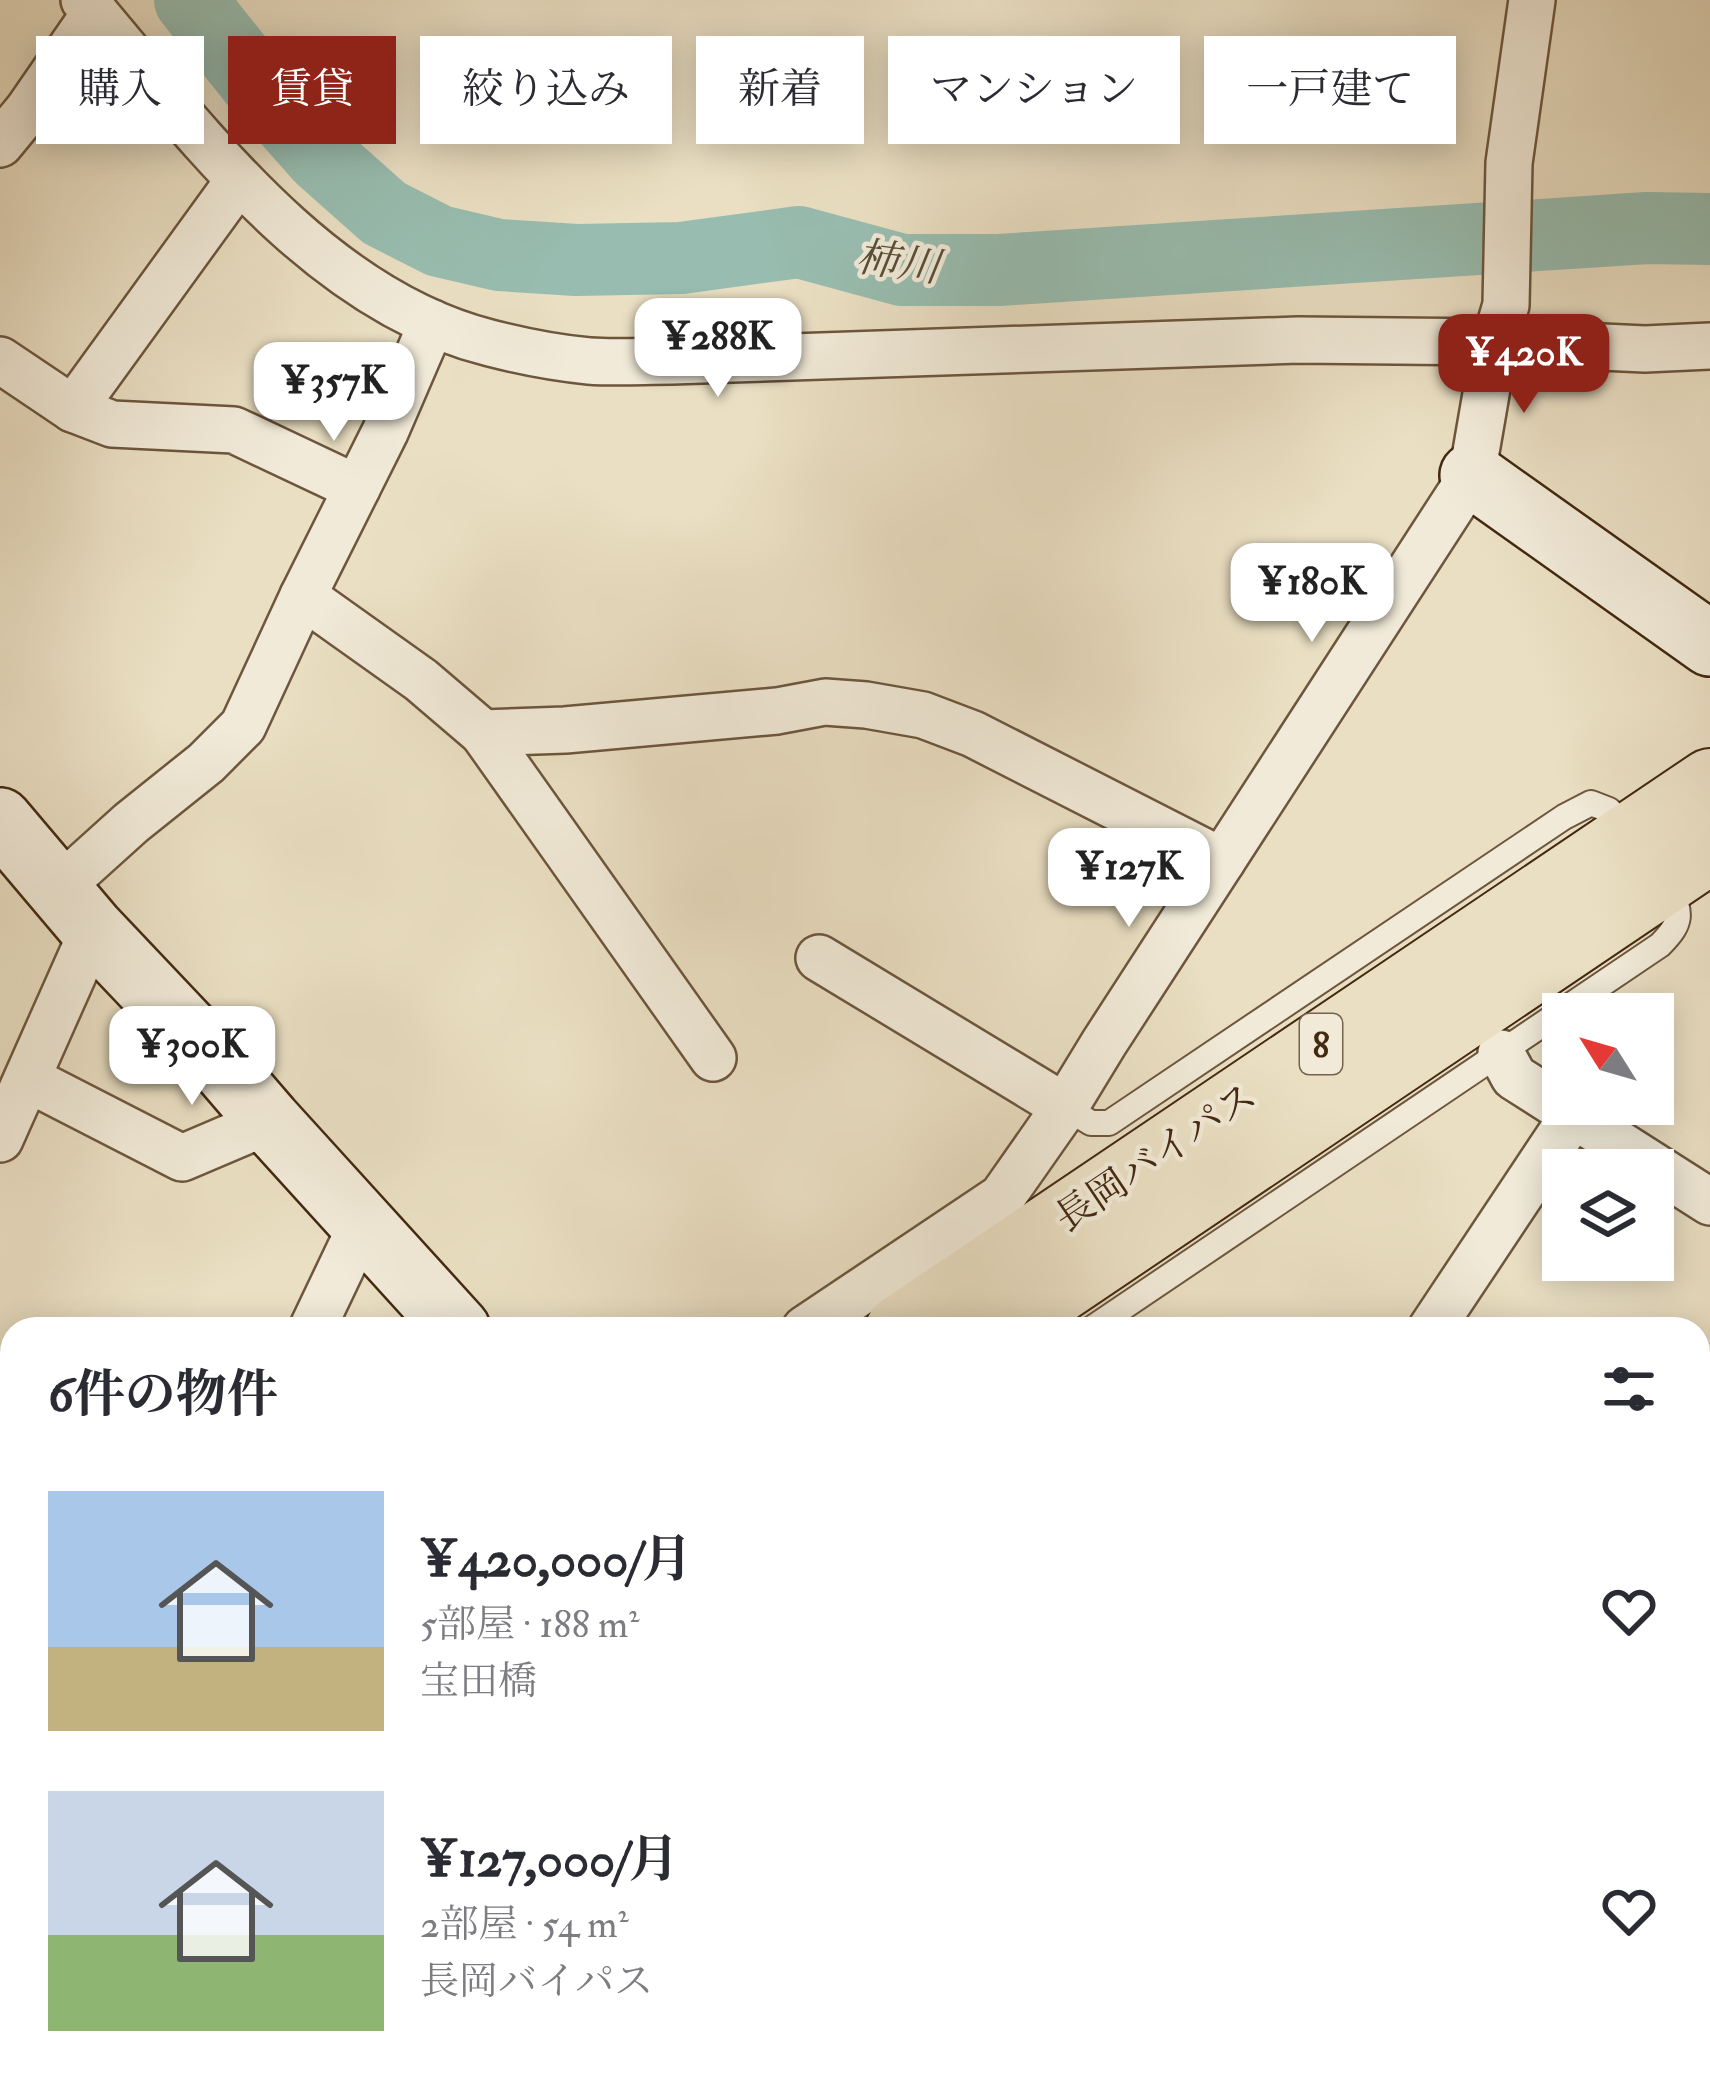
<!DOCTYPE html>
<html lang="ja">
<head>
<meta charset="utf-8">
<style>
	body { margin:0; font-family:"IM FELL Double Pica","Noto Serif JP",serif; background:#f2f2f3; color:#2b2b33; height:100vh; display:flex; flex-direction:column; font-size:45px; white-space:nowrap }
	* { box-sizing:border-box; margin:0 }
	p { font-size:39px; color:#7c7c81 }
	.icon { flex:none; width:66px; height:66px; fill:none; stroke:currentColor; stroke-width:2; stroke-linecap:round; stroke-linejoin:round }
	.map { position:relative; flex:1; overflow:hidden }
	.drawer { position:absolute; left:0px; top:1317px; width:1710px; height:771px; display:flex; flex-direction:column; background:#fff; border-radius:36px 36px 0 0; box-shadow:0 6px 30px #0003 }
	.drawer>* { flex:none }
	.hud { position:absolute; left:36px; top:36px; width:1638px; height:108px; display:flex; gap:24px }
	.needle { width:78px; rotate:307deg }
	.fabs { position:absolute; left:1542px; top:993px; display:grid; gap:24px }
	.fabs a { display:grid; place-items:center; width:132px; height:132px; border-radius:0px; background:#fff; box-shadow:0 6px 30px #0003; font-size:60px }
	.price { position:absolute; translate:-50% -102px; padding:0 27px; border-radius:24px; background:#fff; color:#222; font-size:39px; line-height:78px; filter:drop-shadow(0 3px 6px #0008) }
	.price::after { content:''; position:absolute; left:50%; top:72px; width:36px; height:27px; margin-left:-18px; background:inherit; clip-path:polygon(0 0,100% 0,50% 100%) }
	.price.current { background:#8f2418; color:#fff }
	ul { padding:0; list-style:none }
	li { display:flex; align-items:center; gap:36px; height:300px; padding:0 48px }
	li span { display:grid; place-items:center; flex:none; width:336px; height:240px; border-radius:0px; color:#555 }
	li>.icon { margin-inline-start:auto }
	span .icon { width:144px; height:144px; fill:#fffc; stroke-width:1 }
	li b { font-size:51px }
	h2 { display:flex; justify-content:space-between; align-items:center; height:144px; padding:0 48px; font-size:51px }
	.chip { padding:0 42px; border-radius:0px; background:#fff; box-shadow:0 6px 30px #0003; font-size:42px; line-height:108px }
	.chip.current { background:#8f2418; color:#fff }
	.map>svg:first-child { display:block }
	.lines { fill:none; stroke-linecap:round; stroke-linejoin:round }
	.river { stroke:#98bdb0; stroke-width:72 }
	.building { fill:#c8826c; stroke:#432910; stroke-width:3 }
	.lane-casing { stroke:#6d563d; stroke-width:28 }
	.street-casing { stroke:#6d563d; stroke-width:50 }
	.secondary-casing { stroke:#432910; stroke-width:68 }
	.highway-casing { stroke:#432910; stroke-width:70 }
	.lane { stroke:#f1ead8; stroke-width:24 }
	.street { stroke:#f1ead8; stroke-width:45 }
	.secondary { stroke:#f1ead8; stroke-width:63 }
	.highway { stroke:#eadfc3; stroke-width:66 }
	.labels { text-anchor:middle; stroke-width:9; stroke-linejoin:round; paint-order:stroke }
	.shield { fill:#f1ead8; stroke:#77634c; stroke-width:3 }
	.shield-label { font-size:36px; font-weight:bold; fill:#432910 }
	.street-label { font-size:39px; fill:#432910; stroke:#f1ead8 }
	.water-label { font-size:42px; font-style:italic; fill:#584e38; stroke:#f1ead8 }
</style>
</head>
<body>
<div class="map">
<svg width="1710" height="2086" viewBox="0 0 1710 2086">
	<rect width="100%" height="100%" fill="#eadfc3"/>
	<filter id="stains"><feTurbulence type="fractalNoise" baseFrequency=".00167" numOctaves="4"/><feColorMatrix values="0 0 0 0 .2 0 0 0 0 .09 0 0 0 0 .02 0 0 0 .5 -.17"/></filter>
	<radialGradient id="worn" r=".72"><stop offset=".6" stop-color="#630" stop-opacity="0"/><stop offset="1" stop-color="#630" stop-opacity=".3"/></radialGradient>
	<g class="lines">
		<!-- river -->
		<path class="river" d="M190 0 265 94 321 157 384 213 439 241 499 255 576 260 681 258 799 242 902 270H999L1647 228 1710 229"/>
	</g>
	<!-- building -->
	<path class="building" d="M781 2076H827L836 2086H770Z"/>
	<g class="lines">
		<defs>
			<g id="lane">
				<path d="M1065 1107 1091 1123H1109L1564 817 1591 803 1609 810 1629 831"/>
				<path d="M1091 1329 1660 945C1685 920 1680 913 1668 882"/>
			</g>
			<g id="street">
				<path d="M84 0C194 129 317 300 490 343 521 351 557 358 589 361 616 363 644 361 671 361L1298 340 1495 342 1645 349 1710 346"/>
				<path d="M0 144 28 110 95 13"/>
				<path d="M0 360 73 409 112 424 234 430 357 488"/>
				<path d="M73 409 239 180"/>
				<path d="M303 596 421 680 483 733 565 730 777 711 825 702 866 705 923 715 973 734 1222 861"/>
				<path d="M483 733 713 1058"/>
				<path d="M59 888 131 823 206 763 243 726 303 596 385 432 432 323"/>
				<path d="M819 958 1065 1107"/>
				<path d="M1501 1053 1514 1077 1710 1202"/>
				<path d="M28 1079 182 1158 269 1121"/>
				<path d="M0 1139 93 930"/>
				<path d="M312 1329 362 1224"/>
				<path d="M805 1329 1002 1197 1065 1107 1104 1043 1472 475 1495 342 1506 305 1509 163 1532 0"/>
				<path d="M1431 1329 1574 1114"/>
				<path d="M0 1456 12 1462"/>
				<path d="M0 1761 12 1767"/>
				<path d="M0 1881 12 1873"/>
				<path d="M0 2063 12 2055"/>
				<path d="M588 2086 598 2076"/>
			</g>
			<g id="secondary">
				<path d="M1472 475 1710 644"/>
				<path d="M0 820 93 930 220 1064 269 1121 458 1329"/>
				<path d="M1698 1831 1710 1810"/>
				<path d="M1151 2076 1160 2086"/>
				<path d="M1554 2086 1560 2076"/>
			</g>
			<g id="highway">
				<path d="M899 1329 1710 782"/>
				<path d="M1000 1329 1710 850"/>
				<path d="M0 1939 12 1931"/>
				<path d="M0 2008 12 1999"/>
			</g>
		</defs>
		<!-- lane casing -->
		<use href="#lane" class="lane-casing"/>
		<!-- street casing -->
		<use href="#street" class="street-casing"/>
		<!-- secondary casing -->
		<use href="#secondary" class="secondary-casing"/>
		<!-- highway casing -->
		<use href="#highway" class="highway-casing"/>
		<!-- lane -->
		<use href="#lane" class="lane"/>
		<!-- street -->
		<use href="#street" class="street"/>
		<!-- secondary -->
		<use href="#secondary" class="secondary"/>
		<!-- highway -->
		<use href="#highway" class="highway"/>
	</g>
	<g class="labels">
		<!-- shield labels -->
		<rect class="shield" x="1300" y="1014" width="42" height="60" rx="9"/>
		<g class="shield-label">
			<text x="1321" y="1057">8</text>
		</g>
		<!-- street labels -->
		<g class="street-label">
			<text transform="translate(1155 1156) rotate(-34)" y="14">長岡バイパス</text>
		</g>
		<!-- water labels -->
		<g class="water-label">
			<text transform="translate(898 261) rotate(8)" y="15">柿川</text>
		</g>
	</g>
	<rect width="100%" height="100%" filter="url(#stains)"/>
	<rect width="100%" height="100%" fill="url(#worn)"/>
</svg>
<div class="fabs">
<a><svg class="needle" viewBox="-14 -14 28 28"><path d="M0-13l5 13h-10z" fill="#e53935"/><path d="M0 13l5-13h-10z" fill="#7c7c81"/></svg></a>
<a><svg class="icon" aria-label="layers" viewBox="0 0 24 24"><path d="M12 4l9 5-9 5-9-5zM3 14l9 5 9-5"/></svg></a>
</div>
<b class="price" style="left:718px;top:400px">¥288K</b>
<b class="price current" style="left:1524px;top:416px">¥420K</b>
<b class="price" style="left:334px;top:444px">¥357K</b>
<b class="price" style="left:1312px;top:645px">¥180K</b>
<b class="price" style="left:1129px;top:930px">¥127K</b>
<b class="price" style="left:192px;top:1108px">¥300K</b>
<div class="hud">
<a class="chip">購入</a>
<a class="chip current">賃貸</a>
<a class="chip">絞り込み</a>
<a class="chip">新着</a>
<a class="chip">マンション</a>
<a class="chip">一戸建て</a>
</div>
<section class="drawer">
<h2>6件の物件<svg class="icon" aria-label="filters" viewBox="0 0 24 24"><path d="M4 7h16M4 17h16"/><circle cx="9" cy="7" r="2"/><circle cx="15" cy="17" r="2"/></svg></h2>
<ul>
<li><span style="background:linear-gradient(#a9c7e8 65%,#c2b280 0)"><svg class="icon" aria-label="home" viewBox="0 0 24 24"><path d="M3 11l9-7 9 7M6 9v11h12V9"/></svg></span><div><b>¥420,000/月</b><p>5部屋 · 188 m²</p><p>宝田橋</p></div><svg class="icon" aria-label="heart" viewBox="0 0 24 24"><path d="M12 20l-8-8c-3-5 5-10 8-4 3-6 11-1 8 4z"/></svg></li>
<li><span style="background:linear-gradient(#c9d6e8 60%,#8fb573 0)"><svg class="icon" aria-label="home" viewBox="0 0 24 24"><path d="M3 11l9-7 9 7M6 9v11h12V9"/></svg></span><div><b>¥127,000/月</b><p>2部屋 · 54 m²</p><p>長岡バイパス</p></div><svg class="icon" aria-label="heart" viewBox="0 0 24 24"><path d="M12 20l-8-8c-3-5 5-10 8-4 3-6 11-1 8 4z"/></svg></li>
</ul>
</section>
</div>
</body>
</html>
